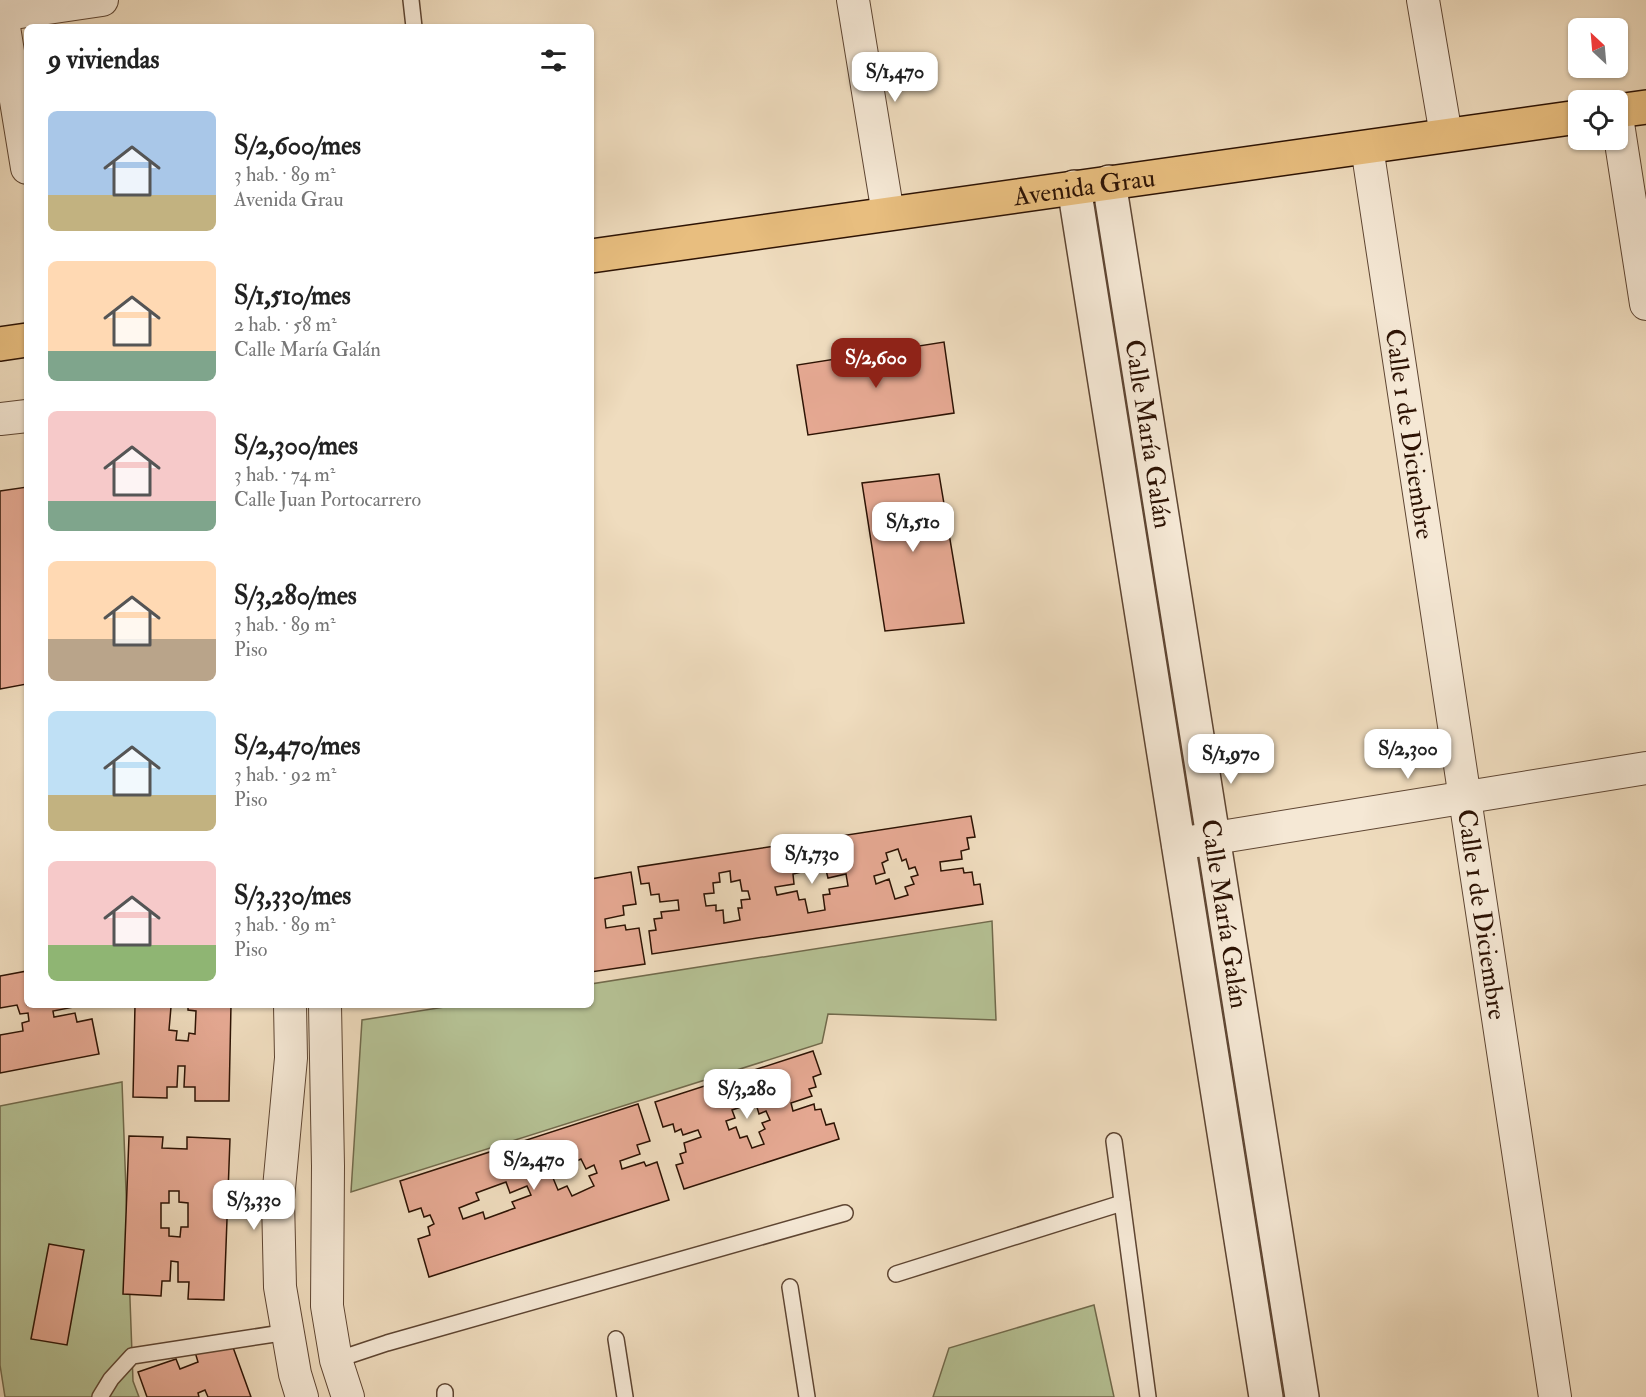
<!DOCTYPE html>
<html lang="es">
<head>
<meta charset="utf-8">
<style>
	body { margin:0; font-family:"IM FELL Double Pica",serif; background:#f6f6f6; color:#222; height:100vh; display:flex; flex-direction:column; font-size:22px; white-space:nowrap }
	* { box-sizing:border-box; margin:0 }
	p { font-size:20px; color:#767676 }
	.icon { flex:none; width:33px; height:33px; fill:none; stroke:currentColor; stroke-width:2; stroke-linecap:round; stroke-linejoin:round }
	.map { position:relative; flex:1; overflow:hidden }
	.details { position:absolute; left:24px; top:24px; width:570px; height:984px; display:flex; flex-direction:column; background:#fff; border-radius:9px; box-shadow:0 2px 4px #0004 }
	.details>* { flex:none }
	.needle { width:39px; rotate:334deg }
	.tools { position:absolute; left:1568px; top:18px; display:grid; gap:12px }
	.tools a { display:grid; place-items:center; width:60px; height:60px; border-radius:9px; background:#fff; box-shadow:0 2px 4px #0004; font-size:30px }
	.price { position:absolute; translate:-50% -51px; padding:0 14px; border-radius:12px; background:#fff; color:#222; font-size:20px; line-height:39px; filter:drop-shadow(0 2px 3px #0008) }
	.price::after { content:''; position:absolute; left:50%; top:36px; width:18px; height:14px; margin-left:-9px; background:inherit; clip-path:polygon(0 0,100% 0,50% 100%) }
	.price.active { background:#8f2418; color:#fff }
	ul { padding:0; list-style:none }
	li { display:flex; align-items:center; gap:18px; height:150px; padding:0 24px }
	li span { display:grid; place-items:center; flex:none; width:168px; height:120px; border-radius:9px; color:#555 }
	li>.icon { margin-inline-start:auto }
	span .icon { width:72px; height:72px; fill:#fffc; stroke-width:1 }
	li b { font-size:26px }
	h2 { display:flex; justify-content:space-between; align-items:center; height:72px; padding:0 24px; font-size:26px }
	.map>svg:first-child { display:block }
	.green { fill:#b5c194; stroke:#716a4c; stroke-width:1.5 }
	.building { fill:#e6a993; stroke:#2d1304; stroke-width:1.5; fill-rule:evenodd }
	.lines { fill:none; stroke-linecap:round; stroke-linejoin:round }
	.service-casing { stroke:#5e4532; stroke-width:18 }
	.minor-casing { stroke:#5e4532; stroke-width:34 }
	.tertiary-casing { stroke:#5e4532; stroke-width:36 }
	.primary-casing { stroke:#2d1304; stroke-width:36 }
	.service { stroke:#f5e8d5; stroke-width:15 }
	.minor { stroke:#f5e8d5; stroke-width:32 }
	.tertiary { stroke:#f5e8d5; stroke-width:33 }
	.primary { stroke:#e8be7f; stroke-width:33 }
	.labels { text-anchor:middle; stroke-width:4.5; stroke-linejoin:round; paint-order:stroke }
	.street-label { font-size:26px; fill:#2d1304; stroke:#f5e8d5 }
</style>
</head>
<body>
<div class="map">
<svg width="1646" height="1397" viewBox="0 0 1646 1397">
	<rect width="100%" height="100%" fill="#efdcbe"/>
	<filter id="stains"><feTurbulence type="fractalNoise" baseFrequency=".00333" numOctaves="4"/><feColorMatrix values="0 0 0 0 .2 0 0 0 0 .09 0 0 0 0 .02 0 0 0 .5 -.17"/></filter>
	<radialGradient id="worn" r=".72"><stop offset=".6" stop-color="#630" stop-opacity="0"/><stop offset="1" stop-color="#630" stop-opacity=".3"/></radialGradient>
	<!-- green -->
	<g class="green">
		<path d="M992 921 996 1020 828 1014 822 1043 351 1192 362 1020 457 1005H591V984Z"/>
		<path d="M122 1082 133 1381 139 1397H5L0 1365V1106Z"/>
		<path d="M1094 1305 1114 1397H933L949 1348Z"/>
	</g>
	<!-- building -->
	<g class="building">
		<path d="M944 342 954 413 808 435 797 365Z"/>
		<path d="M939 474 964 623 885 631 862 483Z"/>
		<path d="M27 487V684L0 689V491Z"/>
		<path d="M971 816 975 837 967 838 969 849 961 851 962 859 940 862 941 871 963 868 964 873 972 872 974 885 980 884 983 904 652 954 649 931 656 930 654 919 662 918 661 912 679 910 678 900 660 902 659 894 651 895 649 883 641 884 638 867ZM898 849 902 861 906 859 909 869 915 867 918 875 911 877 914 884 905 887 908 895 895 899 889 879 876 884 874 876 885 873 882 863 888 860 886 853ZM817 860 818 871 826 870 828 878 846 874 848 886 829 889 830 894 823 895 825 910 808 913 805 899 799 900 797 891 777 895 775 887 794 884 793 874 802 872 800 863ZM730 871 731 882 740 880 742 891H748L750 899 741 900 742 908H738L740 920 724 923 723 910 716 911V905L706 906 704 894 714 893 713 883 720 882 719 873Z"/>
		<path d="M631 872 636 904 623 906 624 915 605 919 606 928 625 925 626 930 639 928 645 964 591 972V879Z"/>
		<path d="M27 971V1005H74V1007L53 1011 54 1017 75 1013 77 1022 92 1019 99 1054 0 1073V1035L23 1031 22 1023 29 1021 28 1013 20 1014 17 1005 0 1008V976Z"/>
		<path d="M135 1005H179L178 1007H171L169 1030 177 1031 176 1040 188 1041 189 1033 195 1034 196 1011 188 1010V1005H231L229 1101H195V1087H184L185 1066H178L177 1087H167V1098L133 1097Z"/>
		<path d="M813 1051 821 1074 813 1077 816 1087 809 1089 812 1096 791 1103 793 1111 814 1104 815 1110 821 1109 826 1125 834 1123 839 1139 684 1189 676 1165 683 1163 680 1154 686 1152 684 1143 701 1137 698 1130 683 1135 681 1129 675 1132 673 1124 663 1127 655 1102ZM746 1093 751 1106 756 1104 759 1114 766 1111 770 1120 762 1123 765 1129 759 1132 764 1144 752 1148 747 1136 740 1138 736 1127 729 1130 726 1121 735 1118 732 1110 738 1108 733 1097Z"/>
		<path d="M638 1104 650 1141 637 1145 640 1154 620 1161 622 1169 644 1162 646 1166 657 1162 669 1200 429 1277 418 1239 430 1235 428 1227 434 1224 430 1215 424 1217 421 1208 409 1212 400 1181ZM581 1159 586 1169 594 1165 597 1173 589 1176 594 1186 572 1196 567 1186 558 1190 553 1178 561 1175 559 1169ZM506 1182 510 1193 527 1186 531 1195 512 1202 515 1208 485 1219 483 1212 463 1219 459 1208 479 1200 476 1193Z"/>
		<path d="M129 1136 163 1137 162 1148 187 1149V1137L230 1139 224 1300 188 1299 189 1282H178V1262L171 1261 170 1281H162L161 1296 123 1294ZM169 1191H179V1202L188 1203V1227H181L180 1237 169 1236V1228H161V1203H169Z"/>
		<path d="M49 1244 84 1250 67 1345 31 1339Z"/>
		<path d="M230 1339 251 1397H208L205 1390 198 1393 199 1397H147L138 1372 176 1359 180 1369 198 1362 195 1352Z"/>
	</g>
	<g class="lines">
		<defs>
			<g id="service">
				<path d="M411 0 414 27"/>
				<path d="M1114 1141 1148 1397"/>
				<path d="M896 1274 1122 1203"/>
				<path d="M790 1287 807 1397"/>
				<path d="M616 1339 625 1397"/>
				<path d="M336 1360 387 1343 845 1213"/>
				<path d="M445 1392V1397"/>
				<path d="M100 1397 111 1379 132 1356 288 1332"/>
			</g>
			<g id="minor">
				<path d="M853 0 888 214"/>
				<path d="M1423 0 1446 135"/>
				<path d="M0 15 102 0"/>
				<path d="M2 15 27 168"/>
				<path d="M1617 117 1646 304"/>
				<path id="s1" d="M1367 147 1555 1397"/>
				<path d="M0 419 27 416"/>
				<path d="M1178 844 1646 768"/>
				<path d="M290 1005 291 1058 278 1199 280 1287 295 1374 302 1397"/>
				<path d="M325 1005 328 1166 327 1306 336 1360 348 1397"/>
			</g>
			<g id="tertiary">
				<path id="s2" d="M1109 182 1302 1397"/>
				<path d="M1074 187 1266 1397"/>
			</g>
			<g id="primary">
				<path d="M1617 111 1646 107"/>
				<path id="s3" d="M591 256 1578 117"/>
				<path d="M0 344 27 340"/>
			</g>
		</defs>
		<!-- service casing -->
		<use href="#service" class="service-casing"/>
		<!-- minor casing -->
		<use href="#minor" class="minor-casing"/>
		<!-- tertiary casing -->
		<use href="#tertiary" class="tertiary-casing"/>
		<!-- primary casing -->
		<use href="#primary" class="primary-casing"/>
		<!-- service -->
		<use href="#service" class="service"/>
		<!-- minor -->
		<use href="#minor" class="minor"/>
		<!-- tertiary -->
		<use href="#tertiary" class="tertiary"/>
		<!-- primary -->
		<use href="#primary" class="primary"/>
	</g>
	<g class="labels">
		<!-- street labels -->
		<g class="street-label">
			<text dy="9" stroke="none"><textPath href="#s3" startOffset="498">Avenida Grau</textPath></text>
			<text dy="9" stroke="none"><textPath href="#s2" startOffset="255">Calle María Galán</textPath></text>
			<text dy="9" stroke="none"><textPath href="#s1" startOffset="290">Calle 1 de Diciembre</textPath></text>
			<text dy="9" stroke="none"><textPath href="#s2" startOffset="741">Calle María Galán</textPath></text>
			<text dy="9" stroke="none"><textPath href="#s1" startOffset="776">Calle 1 de Diciembre</textPath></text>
		</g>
	</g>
	<rect width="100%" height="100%" filter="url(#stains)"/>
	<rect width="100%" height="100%" fill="url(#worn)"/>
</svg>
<div class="tools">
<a><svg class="needle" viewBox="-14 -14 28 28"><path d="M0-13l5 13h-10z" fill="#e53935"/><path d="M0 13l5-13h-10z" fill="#767676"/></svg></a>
<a><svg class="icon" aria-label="locate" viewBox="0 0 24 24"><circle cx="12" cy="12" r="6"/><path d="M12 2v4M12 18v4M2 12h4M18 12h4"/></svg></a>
</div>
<b class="price" style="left:895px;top:103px">S/1,470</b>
<b class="price active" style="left:876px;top:389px">S/2,600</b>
<b class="price" style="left:913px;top:553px">S/1,510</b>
<b class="price" style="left:1408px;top:780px">S/2,300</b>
<b class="price" style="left:1231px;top:785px">S/1,970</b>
<b class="price" style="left:812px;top:885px">S/1,730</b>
<b class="price" style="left:747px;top:1120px">S/3,280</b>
<b class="price" style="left:534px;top:1191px">S/2,470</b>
<b class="price" style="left:254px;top:1231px">S/3,330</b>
<section class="details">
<h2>9 viviendas<svg class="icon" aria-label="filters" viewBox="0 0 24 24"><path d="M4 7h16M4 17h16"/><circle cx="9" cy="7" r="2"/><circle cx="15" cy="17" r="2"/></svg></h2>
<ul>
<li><span style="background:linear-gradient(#a9c7e8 70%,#c2b280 0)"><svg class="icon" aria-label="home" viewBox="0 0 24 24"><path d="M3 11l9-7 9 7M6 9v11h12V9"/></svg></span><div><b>S/2,600/mes</b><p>3 hab. · 89 m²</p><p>Avenida Grau</p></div></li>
<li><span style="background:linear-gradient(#ffd9b3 75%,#7fa58c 0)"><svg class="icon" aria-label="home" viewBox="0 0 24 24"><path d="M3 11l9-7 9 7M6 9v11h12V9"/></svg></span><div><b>S/1,510/mes</b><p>2 hab. · 58 m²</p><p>Calle María Galán</p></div></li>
<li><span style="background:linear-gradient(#f6c9c9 75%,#7fa58c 0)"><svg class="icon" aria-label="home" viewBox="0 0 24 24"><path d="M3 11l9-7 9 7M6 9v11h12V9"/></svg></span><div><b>S/2,300/mes</b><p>3 hab. · 74 m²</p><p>Calle Juan Portocarrero</p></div></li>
<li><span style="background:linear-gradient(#ffd9b3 65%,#b9a48a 0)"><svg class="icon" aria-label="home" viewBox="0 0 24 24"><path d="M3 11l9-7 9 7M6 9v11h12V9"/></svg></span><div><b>S/3,280/mes</b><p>3 hab. · 89 m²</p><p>Piso</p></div></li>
<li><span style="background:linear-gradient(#bfe0f5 70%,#c2b280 0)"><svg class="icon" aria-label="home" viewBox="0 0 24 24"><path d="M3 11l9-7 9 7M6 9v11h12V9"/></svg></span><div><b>S/2,470/mes</b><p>3 hab. · 92 m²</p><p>Piso</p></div></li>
<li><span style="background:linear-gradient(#f6c9c9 70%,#8fb573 0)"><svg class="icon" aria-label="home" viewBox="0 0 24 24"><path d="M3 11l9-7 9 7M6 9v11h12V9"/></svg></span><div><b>S/3,330/mes</b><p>3 hab. · 89 m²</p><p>Piso</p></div></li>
</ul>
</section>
</div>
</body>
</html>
